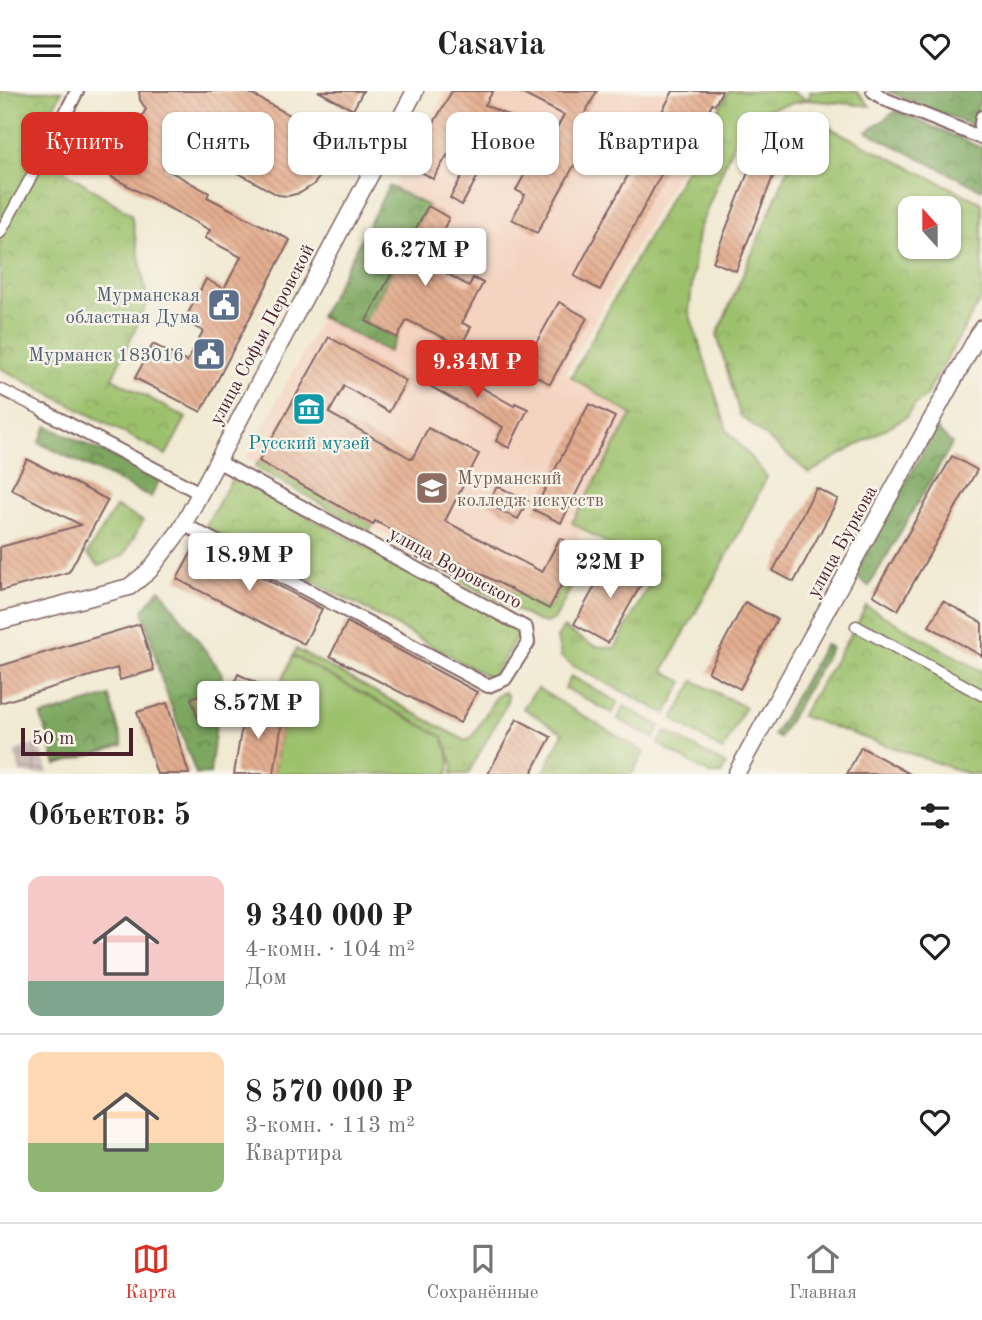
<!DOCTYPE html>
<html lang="ru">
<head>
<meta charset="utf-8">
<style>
	body { margin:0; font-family:"Old Standard TT",serif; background:#f6f6f6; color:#222; height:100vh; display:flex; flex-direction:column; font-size:26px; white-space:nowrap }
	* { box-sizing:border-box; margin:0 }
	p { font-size:23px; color:#767676 }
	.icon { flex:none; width:38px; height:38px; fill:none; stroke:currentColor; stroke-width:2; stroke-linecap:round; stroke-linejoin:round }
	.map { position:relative; height:683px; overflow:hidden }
	.sheet { display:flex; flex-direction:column; background:#fff; flex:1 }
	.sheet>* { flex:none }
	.hud { position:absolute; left:21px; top:21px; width:942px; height:63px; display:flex; gap:14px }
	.needle { width:46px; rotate:339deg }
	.tools { position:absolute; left:898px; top:105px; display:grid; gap:14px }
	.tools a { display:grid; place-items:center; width:63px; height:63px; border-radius:14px; background:#fff; box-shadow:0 2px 5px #0004; font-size:35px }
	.scale { position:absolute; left:21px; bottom:18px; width:112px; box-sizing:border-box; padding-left:7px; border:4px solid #4a1f2b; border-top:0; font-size:19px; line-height:24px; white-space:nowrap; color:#4a1f2b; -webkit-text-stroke:5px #f7f3e8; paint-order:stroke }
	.price { position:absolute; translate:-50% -60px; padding:0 16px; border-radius:7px; background:#fff; color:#222; font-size:23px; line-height:46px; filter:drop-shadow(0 2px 4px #0008) }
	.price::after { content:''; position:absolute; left:50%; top:42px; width:21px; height:16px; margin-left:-10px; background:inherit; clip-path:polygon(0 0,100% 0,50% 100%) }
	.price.active { background:#d93025; color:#fff }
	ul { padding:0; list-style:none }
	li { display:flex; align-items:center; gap:21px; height:175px; padding:0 28px }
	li+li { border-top:2px solid #e0e0e0 }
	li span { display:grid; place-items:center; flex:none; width:196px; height:140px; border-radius:14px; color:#555 }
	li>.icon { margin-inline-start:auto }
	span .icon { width:84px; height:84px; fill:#fffc; stroke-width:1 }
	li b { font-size:30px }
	h2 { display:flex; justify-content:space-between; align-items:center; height:84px; padding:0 28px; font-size:30px }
	.tag { padding:0 24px; border-radius:14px; background:#fff; box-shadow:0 2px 5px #0004; font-size:24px; line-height:63px }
	.tag.active { background:#d93025; color:#fff }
	header { display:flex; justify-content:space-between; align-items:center; height:91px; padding:0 28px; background:#fff; font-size:32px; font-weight:600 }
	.menu { display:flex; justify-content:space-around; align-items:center; height:98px; border-top:2px solid #e0e0e0; background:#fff; font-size:19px; color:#767676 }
	.menu a { display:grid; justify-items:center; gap:4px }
	.menu .active { color:#d93025 }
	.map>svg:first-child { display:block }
	.built { fill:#f4d3c0 }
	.industrial { fill:url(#industrial-grid) }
	.grass { fill:url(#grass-tufts); stroke:#73704c; stroke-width:2 }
	.forest { fill:url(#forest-crowns); stroke:#646346; stroke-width:2 }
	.park { fill:url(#park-crowns); stroke:#73704c; stroke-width:2; fill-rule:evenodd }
	.garden { fill:#9cc16c; stroke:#73704c; stroke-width:2 }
	.building { fill:url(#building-back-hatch) }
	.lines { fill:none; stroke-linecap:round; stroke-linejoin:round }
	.pedestrian-casing { stroke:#846666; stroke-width:13 }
	.minor-casing { stroke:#846666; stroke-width:16 }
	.tertiary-casing { stroke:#846666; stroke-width:19 }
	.pedestrian { stroke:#fff; stroke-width:10 }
	.minor { stroke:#fff; stroke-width:12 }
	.tertiary { stroke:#fff; stroke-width:16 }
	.labels { text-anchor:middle; stroke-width:5; stroke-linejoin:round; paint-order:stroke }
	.service-label { font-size:19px; fill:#4e5e75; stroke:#f7f3e8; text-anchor:end }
	.street-label { font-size:19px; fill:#4a1f2b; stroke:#f7f3e8 }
	.culture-label { font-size:19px; fill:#0d838f; stroke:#f7f3e8 }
	.education-label { font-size:19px; fill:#785e54; stroke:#f7f3e8; text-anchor:start }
</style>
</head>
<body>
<header><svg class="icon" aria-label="menu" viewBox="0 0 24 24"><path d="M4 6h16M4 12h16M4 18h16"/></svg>Casavia<svg class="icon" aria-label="heart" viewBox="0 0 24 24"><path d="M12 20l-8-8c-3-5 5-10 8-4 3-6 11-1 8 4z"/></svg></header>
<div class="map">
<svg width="982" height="683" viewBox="0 0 982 683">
	<defs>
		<pattern id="industrial-grid" width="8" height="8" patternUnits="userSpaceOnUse" patternTransform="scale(1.75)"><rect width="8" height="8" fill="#d0c0bc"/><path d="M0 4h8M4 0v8" fill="none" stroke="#b4a5a2"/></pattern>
		<pattern id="grass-tufts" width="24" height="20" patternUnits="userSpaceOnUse" patternTransform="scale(1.75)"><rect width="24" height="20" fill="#9cc16c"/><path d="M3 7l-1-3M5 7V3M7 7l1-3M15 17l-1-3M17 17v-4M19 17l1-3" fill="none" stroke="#88a55e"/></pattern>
		<pattern id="forest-crowns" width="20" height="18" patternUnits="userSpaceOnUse" patternTransform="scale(1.75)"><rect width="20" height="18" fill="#7da760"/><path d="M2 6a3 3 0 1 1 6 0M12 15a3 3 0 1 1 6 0" fill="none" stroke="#68874f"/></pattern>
		<pattern id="park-crowns" width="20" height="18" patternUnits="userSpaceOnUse" patternTransform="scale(1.75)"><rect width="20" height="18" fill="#9cc16c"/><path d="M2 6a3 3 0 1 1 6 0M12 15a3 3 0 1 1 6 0" fill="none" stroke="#88a55e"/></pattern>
		<pattern id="building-back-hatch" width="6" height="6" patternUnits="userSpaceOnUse" patternTransform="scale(1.75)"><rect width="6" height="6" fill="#e3ad8f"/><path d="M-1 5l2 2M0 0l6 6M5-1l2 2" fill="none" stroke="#c4947c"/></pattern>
	</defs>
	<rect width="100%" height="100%" fill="#f7f3e8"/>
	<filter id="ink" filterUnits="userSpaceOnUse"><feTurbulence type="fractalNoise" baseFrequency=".0143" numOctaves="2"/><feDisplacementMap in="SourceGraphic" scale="14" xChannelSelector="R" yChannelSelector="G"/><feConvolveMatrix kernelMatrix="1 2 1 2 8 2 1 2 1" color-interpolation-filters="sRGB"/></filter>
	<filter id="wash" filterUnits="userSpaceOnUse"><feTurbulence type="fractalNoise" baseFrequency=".00686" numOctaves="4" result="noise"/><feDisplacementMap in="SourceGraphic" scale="28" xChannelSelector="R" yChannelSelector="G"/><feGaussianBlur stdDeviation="1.57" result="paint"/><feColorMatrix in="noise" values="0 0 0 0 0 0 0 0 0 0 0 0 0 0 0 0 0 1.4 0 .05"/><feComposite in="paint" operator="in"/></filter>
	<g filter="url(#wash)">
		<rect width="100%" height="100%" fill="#f1ead3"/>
		<!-- built -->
		<path class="built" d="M445 0H723L566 282 636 321 541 529 246 367Z"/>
		<!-- industrial -->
		<path class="industrial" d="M40 652 48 683H21L14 660Z"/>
		<!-- grass -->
		<g class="grass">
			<path d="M729 0H790L808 9 810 0H856L870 15 808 9 745 23 698 141 689 221 727 339 767 386 734 452 663 580 683 591 666 623 575 576 561 566 557 547 563 537 594 555 615 557 656 481 572 432 632 324 571 286Z"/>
			<path d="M259 370 373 434 369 440 255 376Z"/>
			<path d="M116 416 143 430 124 464 99 475 87 463Z"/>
			<path d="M580 457 588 463 555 528 546 532 537 530 457 488 464 474 549 518Z"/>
			<path d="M296 558 466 650 472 646 497 604 504 601 508 605 507 612 468 683H452L453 674 443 646 293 565Z"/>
			<path d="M571 585 618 611 612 622 565 597Z"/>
			<path d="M694 590 745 616 723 660 673 628Z"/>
			<path d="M537 597 644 661 632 683H543L563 642 523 617Z"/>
			<path d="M624 615 660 635 654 648 618 628Z"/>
			<path d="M666 640 726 674 721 683H710L658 653Z"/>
		</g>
		<!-- forest -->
		<g class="forest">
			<path d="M887 0H982V1L973 35Z"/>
			<path d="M896 20 982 57V99L867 41Z"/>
			<path d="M389 95 428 115 366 230 397 247 389 261 320 226Z"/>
			<path d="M47 335 160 388 151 406 39 352Z"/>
			<path d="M936 337 952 353 869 495 854 485Z"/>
			<path d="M160 498 222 582 210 683H196L161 587 143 519Z"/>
			<path d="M825 553 831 557 779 647 774 644Z"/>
			<path d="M109 605 123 654 56 674 41 625Z"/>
		</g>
		<!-- park -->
		<g class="park">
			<path d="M0 0H62L31 58 131 123 148 211 112 287 186 327 166 364 0 277Z"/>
			<path d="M810 27 982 112V206L925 306 915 314 906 326 809 382 740 324 717 244ZM910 117H948V156H910Z"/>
			<path d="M233 386 521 538 492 588 360 515 205 436Z"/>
			<path d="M866 515 982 580V683H969L801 625 856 535Z"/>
		</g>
		<!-- garden -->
		<path class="garden" d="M293 565 443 646 450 672 448 683H274L282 631 268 629 271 614Z"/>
		<g id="blocks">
			<!-- building -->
			<g class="building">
				<path d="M139 0H246L315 38 326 56 327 70 323 82 313 94 300 102 288 105 278 104 177 48 164 77 209 102 207 106 290 149 201 321 135 287 153 253 187 271 203 240 184 230 206 188 224 198 241 166 205 147 210 139 110 85 146 18 140 9Z"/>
				<path d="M318 0H363L353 19Z"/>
				<path d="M452 0H493L485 14 518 29 506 53 504 52 486 84 480 81 462 114 450 107 468 74 448 63 433 88 410 74Z"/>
				<path d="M517 0H597L584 24 598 31 537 142 512 128 525 104 516 99 527 79 533 81 564 24Z"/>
				<path d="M673 0H722L715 14 712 13 696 44 685 38 600 199 574 185Z"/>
				<path d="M767 33 790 42 736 180 713 171Z"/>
				<path d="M428 115 449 127 442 141 450 145 434 175 469 195 473 187 483 192 462 232 471 236 461 255 407 229 397 247 366 230Z"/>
				<path d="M559 211 587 227 550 293 522 277Z"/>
				<path d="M329 246 406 290 389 321 344 295 329 322 412 368 428 337 479 363 445 430 542 481 560 447 580 457 549 518 458 471 452 484 417 466 422 455 375 430 373 434 259 370Z"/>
				<path d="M433 269 514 315 515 312 528 318 509 357 496 350 503 336 421 290Z"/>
				<path d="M589 313 615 326 561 432 534 419Z"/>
				<path d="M952 365 977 379 898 519 873 504Z"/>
				<path d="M27 368 108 409 69 481 0 500V456L81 434 11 398Z"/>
				<path d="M497 395 528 410 518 428 488 413Z"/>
				<path d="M816 397 838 408 794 491 773 480Z"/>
				<path d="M197 451 322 518 304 553 177 488Z"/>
				<path d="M611 466 646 485 608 552 574 533Z"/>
				<path d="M943 510 982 532V565L929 535Z"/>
				<path d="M745 511 777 528 740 598 708 581Z"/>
				<path d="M347 531 477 601 460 632 330 565Z"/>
				<path d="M140 533 154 579 120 589 117 577 0 612V575Z"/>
				<path d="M238 583 259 593 254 605 233 595Z"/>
				<path d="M202 603 210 626 199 630 191 607Z"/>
				<path d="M246 610 271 614 268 629 282 631 274 683H234Z"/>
				<path d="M167 612 189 683H157L137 621Z"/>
				<path d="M517 628 551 646 531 683H488Z"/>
				<path d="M861 656 910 683H847Z"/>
			</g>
		</g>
	</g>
	<g filter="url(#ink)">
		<use href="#blocks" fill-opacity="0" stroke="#846666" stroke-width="2"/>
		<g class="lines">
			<defs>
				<g id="pedestrian">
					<path d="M0 142 54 45"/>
					<path d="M0 298 44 320"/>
					<path d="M856 535 982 604"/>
				</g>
				<g id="minor">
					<path d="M873 0 884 8 982 47"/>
					<path d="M54 45 77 0"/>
					<path d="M979 46 982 26"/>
					<path d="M44 320 200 402"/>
					<path d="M183 433 488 595 505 588 528 552 526 537 217 370"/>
				</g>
				<g id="tertiary">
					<path d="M0 530 129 496 149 480 181 438 415 0"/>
					<path d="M736 683 982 237"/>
				</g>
			</defs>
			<!-- pedestrian casing -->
			<use href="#pedestrian" class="pedestrian-casing"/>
			<!-- minor casing -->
			<use href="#minor" class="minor-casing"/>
			<!-- tertiary casing -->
			<use href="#tertiary" class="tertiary-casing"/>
			<!-- pedestrian -->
			<use href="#pedestrian" class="pedestrian"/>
			<!-- minor -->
			<use href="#minor" class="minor"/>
			<!-- tertiary -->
			<use href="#tertiary" class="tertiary"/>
		</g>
	</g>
	<!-- icons -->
	<defs>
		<symbol id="civic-square" viewBox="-11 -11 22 22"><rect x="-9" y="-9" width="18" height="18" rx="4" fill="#5c6f8a" stroke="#f7f3e8"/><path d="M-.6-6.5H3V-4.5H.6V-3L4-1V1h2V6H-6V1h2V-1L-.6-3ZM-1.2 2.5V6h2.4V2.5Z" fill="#fff"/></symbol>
		<symbol id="museum-square" viewBox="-11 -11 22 22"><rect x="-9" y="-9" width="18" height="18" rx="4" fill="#0f9aa8" stroke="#f7f3e8"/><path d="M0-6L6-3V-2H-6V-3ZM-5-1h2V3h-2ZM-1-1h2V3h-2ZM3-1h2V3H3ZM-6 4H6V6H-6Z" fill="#fff"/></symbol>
		<symbol id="university-square" viewBox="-11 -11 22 22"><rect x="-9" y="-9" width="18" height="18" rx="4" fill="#8d6e63" stroke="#f7f3e8"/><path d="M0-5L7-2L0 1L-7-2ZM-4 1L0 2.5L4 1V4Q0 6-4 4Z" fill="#fff"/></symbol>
	</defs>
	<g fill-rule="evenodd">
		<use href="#civic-square" x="205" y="195" width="38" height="38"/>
		<use href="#civic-square" x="190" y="244" width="38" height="38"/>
		<use href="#museum-square" x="290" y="299" width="38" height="38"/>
		<use href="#university-square" x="413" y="378" width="38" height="38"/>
	</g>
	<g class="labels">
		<!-- service labels -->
		<g class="service-label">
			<text x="200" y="210">Мурманская<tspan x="200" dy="22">областная Дума</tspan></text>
			<text x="184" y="270">Мурманск 183016</text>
		</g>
		<!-- street labels -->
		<g class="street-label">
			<text transform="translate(261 243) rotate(-62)" y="7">улица Софьи Перовской</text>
			<text transform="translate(841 450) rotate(-61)" y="7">улица Буркова</text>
			<text transform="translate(456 476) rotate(29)" y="7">улица Воровского</text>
		</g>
		<!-- culture labels -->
		<g class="culture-label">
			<text x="309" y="358">Русский музей</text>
		</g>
		<!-- education labels -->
		<g class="education-label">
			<text x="457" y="393">Мурманский<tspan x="457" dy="22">колледж искусств</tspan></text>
		</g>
	</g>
</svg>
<div class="tools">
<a><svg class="needle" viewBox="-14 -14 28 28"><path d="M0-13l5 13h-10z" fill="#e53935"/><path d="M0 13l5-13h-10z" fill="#767676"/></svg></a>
</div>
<div class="scale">50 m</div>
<b class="price" style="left:425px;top:197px">6.27M ₽</b>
<b class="price active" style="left:477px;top:309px">9.34M ₽</b>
<b class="price" style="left:249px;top:502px">18.9M ₽</b>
<b class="price" style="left:610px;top:509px">22M ₽</b>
<b class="price" style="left:258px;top:650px">8.57M ₽</b>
<div class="hud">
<a class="tag active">Купить</a>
<a class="tag">Снять</a>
<a class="tag">Фильтры</a>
<a class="tag">Новое</a>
<a class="tag">Квартира</a>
<a class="tag">Дом</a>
</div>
</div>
<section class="sheet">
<h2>Объектов: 5<svg class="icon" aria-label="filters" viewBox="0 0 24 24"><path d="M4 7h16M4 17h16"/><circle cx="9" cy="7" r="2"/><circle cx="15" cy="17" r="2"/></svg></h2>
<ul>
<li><span style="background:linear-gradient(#f6c9c9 75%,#7fa58c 0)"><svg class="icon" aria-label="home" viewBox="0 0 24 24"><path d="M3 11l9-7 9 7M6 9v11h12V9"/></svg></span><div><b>9 340 000 ₽</b><p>4-комн. · 104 m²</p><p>Дом</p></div><svg class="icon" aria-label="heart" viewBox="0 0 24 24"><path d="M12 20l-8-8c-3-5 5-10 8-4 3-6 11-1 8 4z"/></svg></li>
<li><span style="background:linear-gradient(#ffd9b3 65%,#8fb573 0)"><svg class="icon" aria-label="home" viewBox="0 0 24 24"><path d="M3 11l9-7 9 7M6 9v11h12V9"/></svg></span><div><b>8 570 000 ₽</b><p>3-комн. · 113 m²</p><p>Квартира</p></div><svg class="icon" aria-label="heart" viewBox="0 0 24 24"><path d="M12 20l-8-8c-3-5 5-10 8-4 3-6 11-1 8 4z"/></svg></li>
</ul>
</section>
<nav class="menu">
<a class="active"><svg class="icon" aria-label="map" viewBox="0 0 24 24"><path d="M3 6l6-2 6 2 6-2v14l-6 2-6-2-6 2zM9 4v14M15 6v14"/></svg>Карта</a>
<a><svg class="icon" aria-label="saved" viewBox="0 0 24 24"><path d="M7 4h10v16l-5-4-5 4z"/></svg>Сохранённые</a>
<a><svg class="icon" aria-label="home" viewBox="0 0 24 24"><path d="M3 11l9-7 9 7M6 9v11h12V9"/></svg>Главная</a>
</nav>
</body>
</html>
